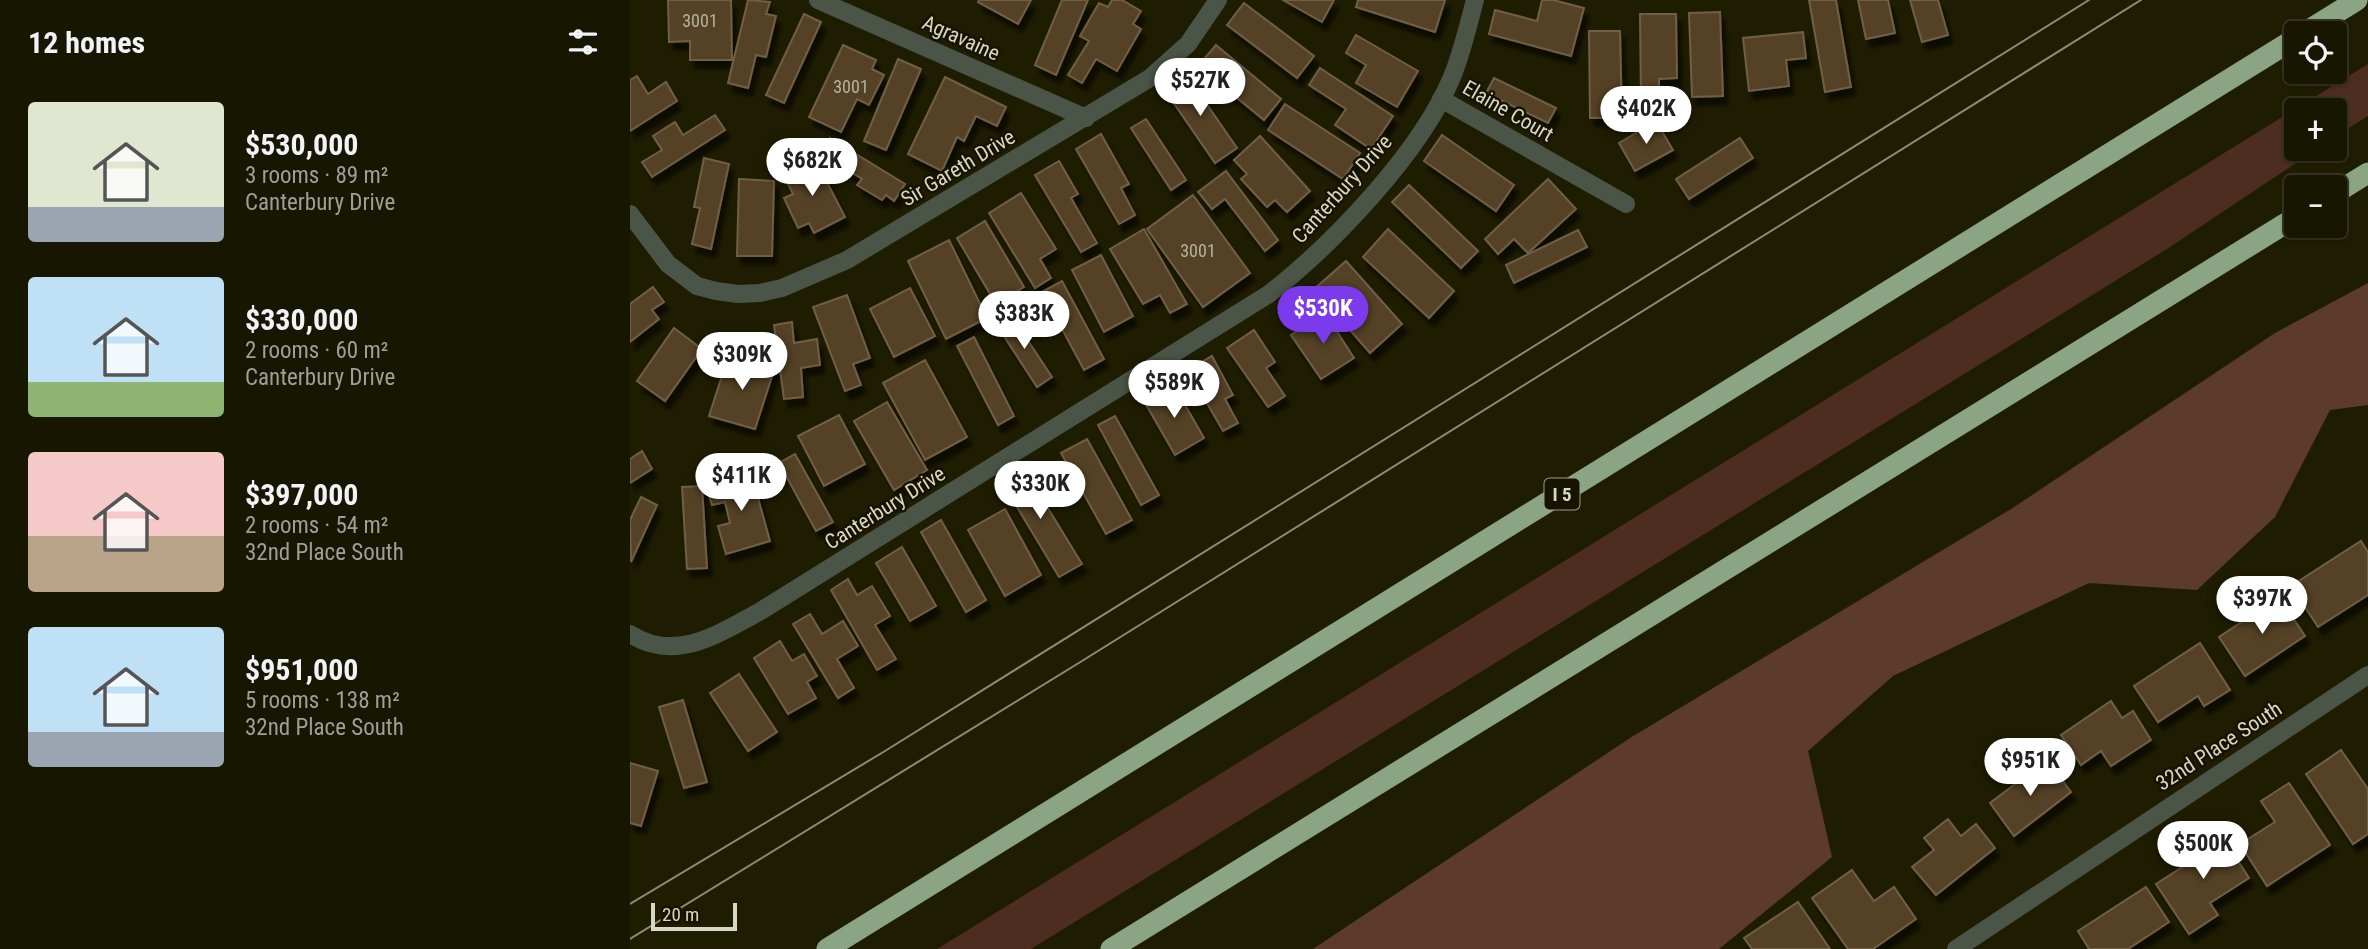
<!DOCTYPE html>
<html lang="en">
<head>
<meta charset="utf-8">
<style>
	body { margin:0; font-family:"Roboto Condensed",sans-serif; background:#242310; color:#f1f3f6; height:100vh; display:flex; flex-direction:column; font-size:26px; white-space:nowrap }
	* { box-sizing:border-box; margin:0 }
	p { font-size:23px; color:#9e9f99 }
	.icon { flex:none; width:38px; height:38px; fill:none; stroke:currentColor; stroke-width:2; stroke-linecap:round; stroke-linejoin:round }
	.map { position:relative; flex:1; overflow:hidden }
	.details { display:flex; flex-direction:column; background:#171601; width:630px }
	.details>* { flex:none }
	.controls { position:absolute; left:1654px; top:21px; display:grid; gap:14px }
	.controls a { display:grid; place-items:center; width:63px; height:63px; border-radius:7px; background:#171601; box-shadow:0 2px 5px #0004,0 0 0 2px #363523; font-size:35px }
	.scale { position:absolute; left:21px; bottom:18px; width:86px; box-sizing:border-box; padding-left:7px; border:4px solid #d7d7c6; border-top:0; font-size:19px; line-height:24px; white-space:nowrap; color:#d7d7c6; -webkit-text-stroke:5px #161400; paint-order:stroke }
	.price { position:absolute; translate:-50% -60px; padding:0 16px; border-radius:24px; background:#fff; color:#222; font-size:23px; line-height:46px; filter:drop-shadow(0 2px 4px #0008) }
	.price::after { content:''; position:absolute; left:50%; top:42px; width:21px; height:16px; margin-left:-10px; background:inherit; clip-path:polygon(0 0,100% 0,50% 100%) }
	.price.active { background:#7c3aed; color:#fff }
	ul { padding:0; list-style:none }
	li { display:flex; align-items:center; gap:21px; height:175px; padding:0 28px }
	li span { display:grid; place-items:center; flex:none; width:196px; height:140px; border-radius:7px; color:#555 }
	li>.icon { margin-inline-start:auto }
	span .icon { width:84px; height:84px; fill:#fffc; stroke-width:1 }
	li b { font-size:30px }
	h2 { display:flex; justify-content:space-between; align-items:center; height:84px; padding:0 28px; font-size:30px }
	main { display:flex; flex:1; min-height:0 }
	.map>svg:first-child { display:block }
	.green { fill:#4c2d1f }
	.forest { fill:#5d3b2b }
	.building { fill:#544228; stroke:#715f44; stroke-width:2; filter:url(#shadow) }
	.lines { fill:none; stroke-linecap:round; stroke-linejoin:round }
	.minor { stroke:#4b5547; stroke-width:18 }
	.motorway { stroke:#8ba483; stroke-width:21 }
	.tram { stroke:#8c8b76; stroke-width:2 }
	.labels { text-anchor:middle; stroke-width:5; stroke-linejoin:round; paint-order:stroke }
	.number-label { font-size:18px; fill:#b6b29e }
	.shield { fill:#161400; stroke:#9d9c8b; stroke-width:2 }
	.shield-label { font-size:19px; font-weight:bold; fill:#d7d7c6 }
	.street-label { font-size:21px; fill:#d7d7c6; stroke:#161400 }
</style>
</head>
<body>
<main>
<section class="details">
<h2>12 homes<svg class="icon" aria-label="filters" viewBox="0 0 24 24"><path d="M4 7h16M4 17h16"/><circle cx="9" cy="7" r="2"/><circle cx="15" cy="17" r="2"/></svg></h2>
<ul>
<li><span style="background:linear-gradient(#dfe7d0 75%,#9aa5b1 0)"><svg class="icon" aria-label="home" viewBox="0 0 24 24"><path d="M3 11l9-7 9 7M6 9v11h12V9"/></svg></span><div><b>$530,000</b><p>3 rooms · 89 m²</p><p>Canterbury Drive</p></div></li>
<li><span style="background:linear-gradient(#bfe0f5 75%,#8fb573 0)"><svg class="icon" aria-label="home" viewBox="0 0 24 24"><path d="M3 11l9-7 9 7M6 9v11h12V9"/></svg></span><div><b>$330,000</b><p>2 rooms · 60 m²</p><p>Canterbury Drive</p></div></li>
<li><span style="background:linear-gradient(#f6c9c9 60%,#b9a48a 0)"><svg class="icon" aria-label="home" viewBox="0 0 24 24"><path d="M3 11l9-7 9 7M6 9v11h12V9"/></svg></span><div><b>$397,000</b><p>2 rooms · 54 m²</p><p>32nd Place South</p></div></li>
<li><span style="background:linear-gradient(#bfe0f5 75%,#9aa5b1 0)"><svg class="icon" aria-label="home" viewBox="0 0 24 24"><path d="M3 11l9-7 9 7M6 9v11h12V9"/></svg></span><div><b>$951,000</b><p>5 rooms · 138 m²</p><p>32nd Place South</p></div></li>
</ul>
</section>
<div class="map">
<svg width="1738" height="949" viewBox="0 0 1738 949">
	<defs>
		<filter id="shadow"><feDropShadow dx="4.5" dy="8" stdDeviation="2" flood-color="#0009"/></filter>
	</defs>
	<rect width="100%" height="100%" fill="#1f1d01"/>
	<!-- green -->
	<path class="green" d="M1738 64V116L1705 137 1704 110H1666V149H1687L1537 249 401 949H307Z"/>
	<!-- forest -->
	<path class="forest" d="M1738 283V405L1700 410 1645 517 1567 590 1459 583 1263 676 1178 751 1202 857 1089 949H683L1000 738 1381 509 1645 333Z"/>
	<!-- building -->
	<g class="building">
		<path d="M38 0H101L102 60H60V41L39 42Z"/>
		<path d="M118 0 140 2 136 14 146 16 136 57 126 55 118 88 98 83Z"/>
		<path d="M349 0H401L388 24 348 2Z"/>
		<path d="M432 0H458L426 75 405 65Z"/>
		<path d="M482 0H492L511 11 503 24 511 29 487 71 466 59 452 83 438 75 459 41 450 36 469 3 478 7Z"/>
		<path d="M653 0H704L692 22Z"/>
		<path d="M728 0H815L805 32 726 7Z"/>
		<path d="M912 0H923L954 8 941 56 859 34 865 10 907 21Z"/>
		<path d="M1179 0H1206L1221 87 1195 92Z"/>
		<path d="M1228 0H1258L1265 33 1236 39Z"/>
		<path d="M1280 0H1308L1318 35 1292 42Z"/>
		<path d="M614 3 684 56 667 78 597 25Z"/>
		<path d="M1090 12 1093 96 1062 97 1059 13Z"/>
		<path d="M174 14 191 22 154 103 136 95Z"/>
		<path d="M1010 14H1046L1047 78 1029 79V100H1011Z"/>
		<path d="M959 31H990L992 118H960Z"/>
		<path d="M1173 32 1176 58 1156 60 1159 86 1119 91 1113 38Z"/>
		<path d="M726 35 788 71 767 107 726 83 736 65 716 53Z"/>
		<path d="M213 45 246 60 242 69 254 75 239 105 227 99 211 132 179 117Z"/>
		<path d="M586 45 651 99 634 120 568 66Z"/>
		<path d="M268 59 291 69 256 150 234 141Z"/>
		<path d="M690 68 763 116 741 149 705 125 716 109 679 85Z"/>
		<path d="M556 74 607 148 585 163 534 89Z"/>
		<path d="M7 76 18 94 36 82 47 101 0 131V80Z"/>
		<path d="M315 77 376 107 367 126 346 116 334 141 327 137 312 171 278 154Z"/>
		<path d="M864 78 926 108 918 123 856 93Z"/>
		<path d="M655 104 730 153 713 179 638 130Z"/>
		<path d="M85 115 95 130 22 177 12 162 32 150 23 136 45 122 53 135Z"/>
		<path d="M516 119 556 180 541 190 501 128Z"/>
		<path d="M1026 121 1043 150 1005 171 989 143Z"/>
		<path d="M471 134 499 184 491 188 505 215 489 224 446 149Z"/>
		<path d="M812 135 884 185 866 211 794 161Z"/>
		<path d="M630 136 680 191 657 212 645 200 637 207 611 179 617 174 604 160Z"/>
		<path d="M200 138 275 184 264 201 256 195 252 200 227 185 232 179 191 153Z"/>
		<path d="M1110 138 1123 158 1059 199 1046 179Z"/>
		<path d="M74 158 99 164 81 249 62 244 70 208 64 207Z"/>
		<path d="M185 159 215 217 184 233 179 223 168 228 154 198 163 194 154 176Z"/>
		<path d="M429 161 448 194 441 198 467 243 451 252 405 175Z"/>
		<path d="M596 171 648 240 635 251 595 199 582 209 568 192Z"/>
		<path d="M109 179 144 181 142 256H107Z"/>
		<path d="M918 179 946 209 898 253 884 239 868 254 855 239Z"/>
		<path d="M779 185 848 251 831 268 762 202Z"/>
		<path d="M391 193 426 249 410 259 421 278 405 288 359 213Z"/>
		<path d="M563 195 620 273 573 307 517 229Z"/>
		<path d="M355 221 394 287 366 304 327 238Z"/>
		<path d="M514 229 557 304 540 313 530 295 513 304 480 249Z"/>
		<path d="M758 229 824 291 799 318 733 257Z"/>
		<path d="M948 230 957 247 884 283 876 265Z"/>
		<path d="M319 240 357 318 316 339 278 261Z"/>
		<path d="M471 255 503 316 474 332 442 270Z"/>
		<path d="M716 261 772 324 740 353 684 289Z"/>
		<path d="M432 281 474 359 454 370 412 292Z"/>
		<path d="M23 287 34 302 22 310 29 319 0 342V304Z"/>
		<path d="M280 288 305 336 264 357 240 309Z"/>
		<path d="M217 295 240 358 223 364 231 385 215 391 183 307Z"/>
		<path d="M695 313 724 358 691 379 661 335Z"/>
		<path d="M381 315 422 377 407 387 366 324Z"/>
		<path d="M162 322 164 343 187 339 190 365 171 368 173 397 154 399 144 325Z"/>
		<path d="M44 328 72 349 35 401 7 381Z"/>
		<path d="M624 330 645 362 636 368 655 396 638 407 597 348Z"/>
		<path d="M344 337 384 416 368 425 327 346Z"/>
		<path d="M99 354 145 367 125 429 79 416Z"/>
		<path d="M582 356 603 395 595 399 608 423 593 431 558 370Z"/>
		<path d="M295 360 337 437 295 460 253 383Z"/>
		<path d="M543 384 574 438 545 455 514 401Z"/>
		<path d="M257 402 297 470 264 490 224 421Z"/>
		<path d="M209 415 235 464 194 486 168 436Z"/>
		<path d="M485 416 529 495 511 505 468 425Z"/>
		<path d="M457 439 502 520 476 534 431 453Z"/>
		<path d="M12 451 22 469 0 483V459Z"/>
		<path d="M165 454 203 522 186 531 149 463Z"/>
		<path d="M391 464 452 564 429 577 369 477Z"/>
		<path d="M120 469 140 541 96 554 88 526 100 523 95 502 82 505 79 495 91 492 87 479Z"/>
		<path d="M72 486 77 568 57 569 52 487Z"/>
		<path d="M11 497 27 505 1 562 0 520Z"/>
		<path d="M375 509 411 575 375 596 338 530Z"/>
		<path d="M311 520 356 600 336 612 291 532Z"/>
		<path d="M1731 541 1738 552V595L1688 627 1661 586Z"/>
		<path d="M272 547 306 606 280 621 246 563Z"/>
		<path d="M218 579 227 595 242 586 260 616 245 625 266 659 247 670 201 590Z"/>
		<path d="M1649 597 1675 636 1615 676 1589 637Z"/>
		<path d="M180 614 192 634 213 621 228 646 207 659 224 688 208 698 163 624Z"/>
		<path d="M150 641 162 661 174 654 187 676 177 682 186 698 158 714 124 658Z"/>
		<path d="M1570 643 1600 690 1574 706 1568 696 1528 722 1504 686Z"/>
		<path d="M109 674 147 732 118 751 80 693Z"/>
		<path d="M53 700 77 782 54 788 29 707Z"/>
		<path d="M1481 701 1492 718 1503 711 1521 740 1481 766 1471 751 1451 765 1431 735Z"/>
		<path d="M1711 750 1738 789V834L1723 844 1676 774Z"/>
		<path d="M1417 760 1441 792 1384 836 1360 803Z"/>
		<path d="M0 763 28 771 11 826 0 823Z"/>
		<path d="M1659 783 1700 845 1637 886 1610 844 1645 822 1631 801Z"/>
		<path d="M1318 819 1331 836 1346 824 1365 848 1306 895 1282 867 1304 850 1294 838Z"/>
		<path d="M1587 828 1619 878 1580 903 1588 915 1559 934 1526 884 1563 860 1555 849Z"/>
		<path d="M1222 870 1244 901 1264 887 1286 919 1243 949H1218L1182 898Z"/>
		<path d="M1516 887 1539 922 1498 949H1459L1448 931Z"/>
		<path d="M1168 902 1200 949H1122L1114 938Z"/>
	</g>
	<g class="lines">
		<!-- minor -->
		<g class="minor">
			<path d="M188 0 456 118"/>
			<path d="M811 99 996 204"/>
			<path d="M0 214 38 264 67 286 86 291 108 294 130 293 152 288 217 260 520 78 558 44 588 0"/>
			<path d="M0 634C45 663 88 634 129 612L639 294C703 244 791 152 822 77 832 53 838 26 845 0"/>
			<path d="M1326 949 1738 675"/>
		</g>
		<!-- motorway -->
		<g class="motorway">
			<path d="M1674 33 1727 0"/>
			<path d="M1704 194 1738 173"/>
			<path d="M197 949 1666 38"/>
			<path d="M481 949 1666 217"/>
		</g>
		<!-- tram -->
		<g class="tram">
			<path d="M0 904 255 751 1459 0"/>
			<path d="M0 939 452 661 1511 0"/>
		</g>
	</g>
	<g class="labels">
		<!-- number labels -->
		<g class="number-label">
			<text x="70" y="27">3001</text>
			<text x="221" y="93">3001</text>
			<text x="568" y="257">3001</text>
		</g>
		<!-- shield labels -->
		<rect class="shield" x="914.5" y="478.5" width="35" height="31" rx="5"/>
		<g class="shield-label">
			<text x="932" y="501">I 5</text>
		</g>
		<!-- street labels -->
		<g class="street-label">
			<text transform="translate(331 38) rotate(24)" y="7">Agravaine</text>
			<text transform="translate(878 111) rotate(30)" y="7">Elaine Court</text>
			<text transform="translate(328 168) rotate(-31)" y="7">Sir Gareth Drive</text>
			<text transform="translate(712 189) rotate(-48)" y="7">Canterbury Drive</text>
			<text transform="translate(255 508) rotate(-32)" y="7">Canterbury Drive</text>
			<text transform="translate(1589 746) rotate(-33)" y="7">32nd Place South</text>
		</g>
	</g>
</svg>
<div class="controls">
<a><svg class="icon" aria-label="locate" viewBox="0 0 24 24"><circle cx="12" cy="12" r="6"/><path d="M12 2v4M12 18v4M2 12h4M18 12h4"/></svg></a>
<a>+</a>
<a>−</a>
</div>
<div class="scale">20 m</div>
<b class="price" style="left:570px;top:118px">$527K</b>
<b class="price" style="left:1016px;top:146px">$402K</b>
<b class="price" style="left:182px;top:198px">$682K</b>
<b class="price active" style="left:693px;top:346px">$530K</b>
<b class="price" style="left:394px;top:351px">$383K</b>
<b class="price" style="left:112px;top:392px">$309K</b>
<b class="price" style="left:544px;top:420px">$589K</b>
<b class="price" style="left:111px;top:513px">$411K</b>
<b class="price" style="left:410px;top:521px">$330K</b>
<b class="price" style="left:1632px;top:636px">$397K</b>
<b class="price" style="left:1400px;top:798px">$951K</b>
<b class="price" style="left:1573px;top:881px">$500K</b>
</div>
</main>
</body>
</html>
